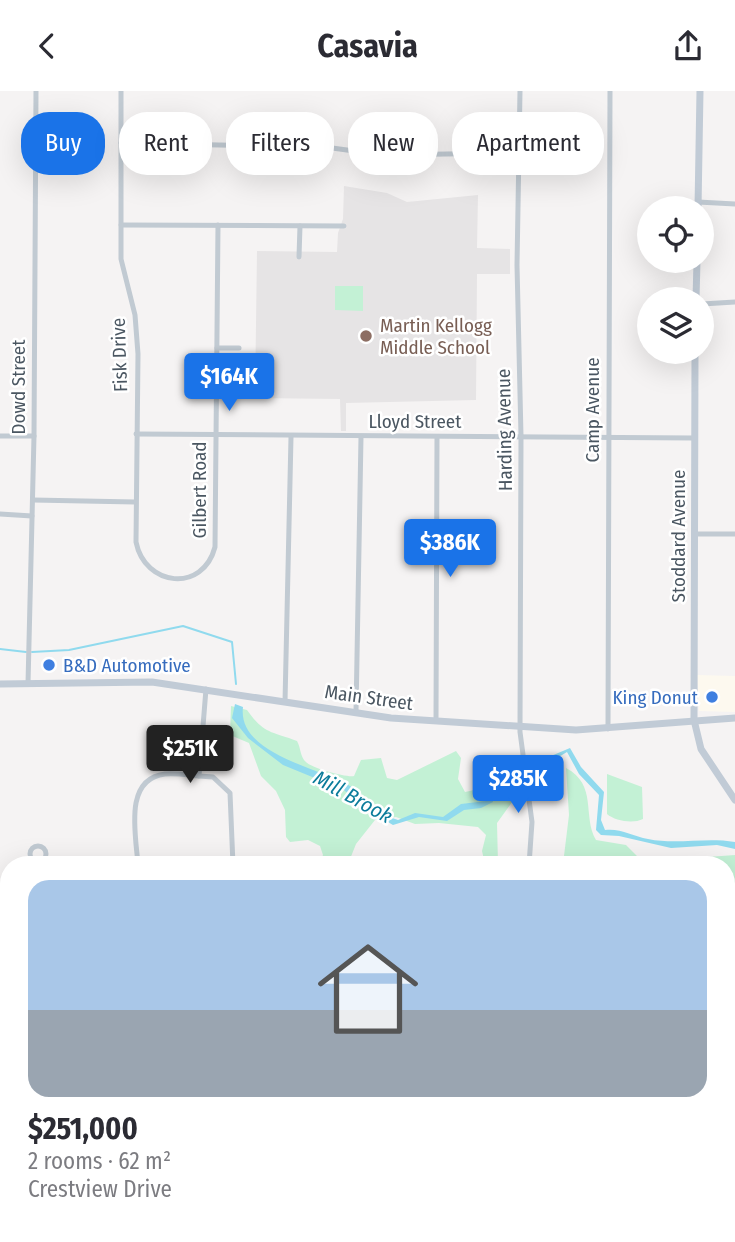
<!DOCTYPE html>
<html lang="en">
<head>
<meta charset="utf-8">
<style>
	body { margin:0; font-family:"Fira Sans Condensed",sans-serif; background:#f7f7f7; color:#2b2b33; height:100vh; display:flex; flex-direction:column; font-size:26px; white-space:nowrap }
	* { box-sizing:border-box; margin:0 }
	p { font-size:23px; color:#7c7c81 }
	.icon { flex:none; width:38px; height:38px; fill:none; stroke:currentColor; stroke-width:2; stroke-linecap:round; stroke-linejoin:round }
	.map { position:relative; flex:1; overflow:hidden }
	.sheet { position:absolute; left:0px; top:765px; width:735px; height:387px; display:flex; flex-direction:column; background:#fff; border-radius:28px 28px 0 0; box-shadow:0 7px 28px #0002 }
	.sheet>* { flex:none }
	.top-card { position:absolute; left:21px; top:21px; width:693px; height:63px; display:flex; gap:14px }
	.controls { position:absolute; left:637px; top:105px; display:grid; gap:14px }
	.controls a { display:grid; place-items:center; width:77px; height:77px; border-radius:50%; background:#fff; box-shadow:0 7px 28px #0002; font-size:35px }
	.price { position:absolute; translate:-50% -60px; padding:0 16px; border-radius:7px; background:#1a73e8; color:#fff; font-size:23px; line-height:46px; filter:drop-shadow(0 2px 4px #0008) }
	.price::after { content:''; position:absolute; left:50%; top:42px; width:21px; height:16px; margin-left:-10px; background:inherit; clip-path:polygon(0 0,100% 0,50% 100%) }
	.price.selected { background:#222; color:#fff }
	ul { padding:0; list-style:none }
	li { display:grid; align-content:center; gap:14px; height:371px; padding:0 28px }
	li span { display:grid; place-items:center; height:217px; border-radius:21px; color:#555 }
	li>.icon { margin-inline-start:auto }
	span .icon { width:126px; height:126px; fill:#fffc; stroke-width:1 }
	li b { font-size:30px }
	.tag { padding:0 24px; border-radius:28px; background:#fff; box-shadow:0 7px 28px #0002; font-size:24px; line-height:63px }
	.tag.selected { background:#1a73e8; color:#fff }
	header { display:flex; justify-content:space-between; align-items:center; height:91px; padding:0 28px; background:#fff; font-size:32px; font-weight:700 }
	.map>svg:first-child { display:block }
	.commercial { fill:#fdf9ef }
	.education { fill:#e6e4e5 }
	.green { fill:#c3f1d5 }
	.water { fill:#90daee }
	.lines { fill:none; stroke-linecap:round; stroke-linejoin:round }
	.stream { stroke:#90daee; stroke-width:2 }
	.street { stroke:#c1cad2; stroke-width:5 }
	.secondary { stroke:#c1cbd6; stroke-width:7 }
	.education-dot { fill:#8d6e63; stroke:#fff; stroke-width:2.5 }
	.shop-dot { fill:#3f7fe0; stroke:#fff; stroke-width:2.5 }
	.labels { text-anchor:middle; stroke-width:5; stroke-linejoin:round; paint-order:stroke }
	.education-label { font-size:19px; fill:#785e54; stroke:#fff; text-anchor:start }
	.street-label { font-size:19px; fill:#4a5661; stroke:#fff }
	.shop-label { font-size:19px; fill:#366cbe; stroke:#fff; text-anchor:start }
	.water-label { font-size:21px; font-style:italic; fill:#0c7c9b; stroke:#fff }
</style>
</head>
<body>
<header><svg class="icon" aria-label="back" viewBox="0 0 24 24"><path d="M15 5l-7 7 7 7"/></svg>Casavia<svg class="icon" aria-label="share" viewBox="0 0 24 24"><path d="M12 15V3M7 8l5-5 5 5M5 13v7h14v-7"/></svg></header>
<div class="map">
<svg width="735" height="1151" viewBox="0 0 735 1151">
	<rect width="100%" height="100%" fill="#f5f3f3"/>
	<!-- commercial -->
	<path class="commercial" d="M697 584 735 585V621L699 620Z"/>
	<!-- education -->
	<g class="education">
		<path d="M344 95 387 102 407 111 478 104 477 157 510 158V183H477L476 309 346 312V340H341L340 308 255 307 257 160 337 161 338 142 343 128Z"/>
		<path d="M735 833V971H726V834Z"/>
	</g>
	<!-- green -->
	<g class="green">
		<path d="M335 195H363V220L335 219Z"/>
		<path d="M231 615 247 619C264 643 270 640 297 650 301 657 300 666 306 671 311 677 348 687 354 685L361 669 381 667 387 687 397 689 456 660 461 667 458 688 465 701C482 698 494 689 512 689L520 700 497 732 498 773H485L482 760 486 744 478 736 439 732 415 733 396 726 375 729 356 753 348 773H319L323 764 320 755 308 749 290 751 286 746 285 719 276 700 261 685 249 652 230 644Z"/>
		<path d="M566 677C598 694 582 725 596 749L626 754 638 766 652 770 735 764V793L726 789V774L563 773 569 724Z"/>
		<path d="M607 683 642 696 643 728C633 733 615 730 607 723Z"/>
	</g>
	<!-- water -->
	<path class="water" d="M235 613 243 616C237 663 320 677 350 695 369 707 374 721 398 729L415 722 443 726 461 713 486 710C492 698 482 684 492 673L551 665 570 657 581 676 604 701 601 729 605 739C620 737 633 745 648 748 677 754 705 746 735 751V758L717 754 671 757 619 745 601 744 596 739 599 704 579 683 567 661 552 670 511 678 498 674 491 677 489 687 493 711 481 717 464 719 447 730 419 726 393 734 362 716 344 699 283 674 248 647 232 627Z"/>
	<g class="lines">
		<!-- stream -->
		<g class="stream">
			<path d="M0 558 26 561"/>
			<path d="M32 561 69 559 183 535 232 551 236 593"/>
			<path d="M93 1143V1151"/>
		</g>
		<!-- street -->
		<g class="street">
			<path d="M121 0V168L135 224 138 263 136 451C145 496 203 502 215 456L218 134"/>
			<path d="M520 0 517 174 521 345 520 641 532 731 529 774"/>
			<path d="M121 52 325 56 383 64 518 62"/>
			<path d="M698 111 735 113"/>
			<path d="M121 134 344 135"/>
			<path d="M299 166 300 135"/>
			<path d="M702 213 735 211"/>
			<path d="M217 257H239"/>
			<path d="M136 343 694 347"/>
			<path d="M0 345H34"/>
			<path d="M33 409 135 411"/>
			<path d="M0 423 32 425"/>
			<path d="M694 443H735"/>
			<path d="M28 593 34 345 36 0"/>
			<path d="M206 598 199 685 213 686 230 702 233 774"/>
			<path d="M285 611 291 346"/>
			<path d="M356 621 361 346"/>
			<path d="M436 630 437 346"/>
			<path d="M608 638 610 0"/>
			<circle cx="38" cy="763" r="8"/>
			<path d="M138 774C136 744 123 688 165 683 176 682 188 684 199 685"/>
			<path d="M0 870 9 875"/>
			<path d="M0 966 9 971"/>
			<path d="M38 1143V1151"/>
			<path d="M140 1143V1151"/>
			<path d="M226 1143V1151"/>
			<path d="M316 1143V1151"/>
			<path d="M389 1143V1151"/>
			<path d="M516 1143 531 1151"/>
			<path d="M624 1143V1151"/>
			<path d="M551 1151V1143"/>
			<path d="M706 1151V1143"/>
		</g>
		<!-- secondary -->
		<g class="secondary">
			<path d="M698 117 700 0"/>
			<path d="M696 208 697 170"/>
			<path d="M695 261 694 629 701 658 735 709"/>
			<path d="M0 593 152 591 391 627 576 639 735 627"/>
		</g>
	</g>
	<!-- markers -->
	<circle class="education-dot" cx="366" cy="245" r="7"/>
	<g class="shop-dot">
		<circle cx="49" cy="574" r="7"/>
		<circle cx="712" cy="606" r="7"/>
	</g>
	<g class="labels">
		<!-- education labels -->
		<g class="education-label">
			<text x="380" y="241">Martin Kellogg<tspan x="380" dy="22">Middle School</tspan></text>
		</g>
		<!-- street labels -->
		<g class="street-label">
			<text transform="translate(119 264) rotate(-92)" y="7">Fisk Drive</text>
			<text transform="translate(18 296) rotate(-90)" y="7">Dowd Street</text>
			<text transform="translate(592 319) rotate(-90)" y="7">Camp Avenue</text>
			<text x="415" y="337">Lloyd Street</text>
			<text transform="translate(504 339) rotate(-91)" y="7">Harding Avenue</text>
			<text transform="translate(199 399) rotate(-90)" y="7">Gilbert Road</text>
			<text transform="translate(678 445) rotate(-90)" y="7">Stoddard Avenue</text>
			<text transform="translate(369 606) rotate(8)" y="7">Main Street</text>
		</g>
		<!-- shop labels -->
		<g class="shop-label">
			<text x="63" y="581">B&amp;D Automotive</text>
			<text x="698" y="613" text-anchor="end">King Donut</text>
		</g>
		<!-- water labels -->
		<g class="water-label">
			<text transform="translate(353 706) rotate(29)" y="7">Mill Brook</text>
		</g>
	</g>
</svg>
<div class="controls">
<a><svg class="icon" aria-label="locate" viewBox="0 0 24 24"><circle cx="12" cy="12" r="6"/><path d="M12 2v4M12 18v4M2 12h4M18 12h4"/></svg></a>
<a><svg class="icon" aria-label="layers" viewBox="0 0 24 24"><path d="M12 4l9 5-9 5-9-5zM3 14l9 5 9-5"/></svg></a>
</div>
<b class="price" style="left:229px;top:322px">$164K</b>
<b class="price" style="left:450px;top:488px">$386K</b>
<b class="price selected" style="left:190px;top:694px">$251K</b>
<b class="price" style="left:518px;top:724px">$285K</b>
<div class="top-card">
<a class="tag selected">Buy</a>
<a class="tag">Rent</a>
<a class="tag">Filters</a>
<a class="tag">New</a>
<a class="tag">Apartment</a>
</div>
<section class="sheet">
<ul>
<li><span style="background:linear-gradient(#a9c7e8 60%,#9aa5b1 0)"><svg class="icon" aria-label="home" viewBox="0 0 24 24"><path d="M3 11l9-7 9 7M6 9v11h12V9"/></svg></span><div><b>$251,000</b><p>2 rooms · 62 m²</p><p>Crestview Drive</p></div></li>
</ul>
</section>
</div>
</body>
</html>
